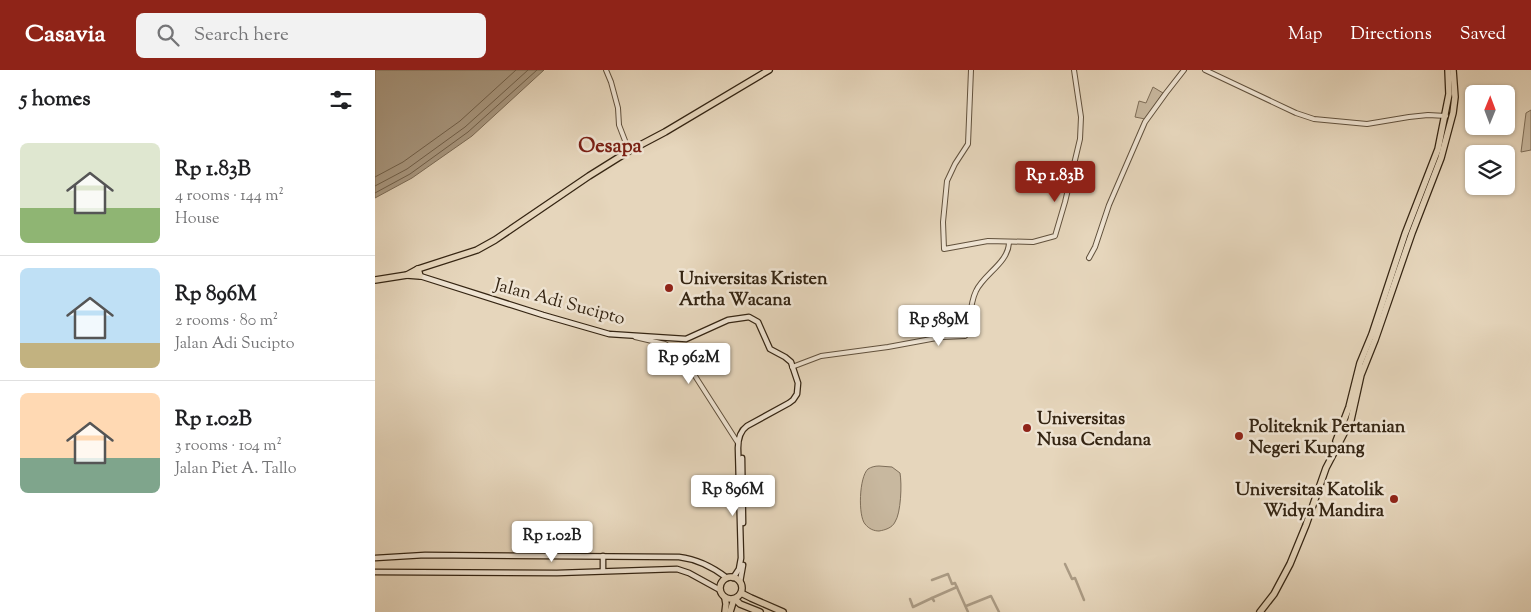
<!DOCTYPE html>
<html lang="en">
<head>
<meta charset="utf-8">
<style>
	body { margin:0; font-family:"Sorts Mill Goudy",serif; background:#f2f2f2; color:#202124; height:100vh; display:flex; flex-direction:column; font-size:19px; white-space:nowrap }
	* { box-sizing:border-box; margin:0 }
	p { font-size:16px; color:#757577 }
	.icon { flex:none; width:28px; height:28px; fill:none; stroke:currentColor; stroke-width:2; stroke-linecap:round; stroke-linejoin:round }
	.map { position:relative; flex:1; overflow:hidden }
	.details { display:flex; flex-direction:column; background:#fff; width:375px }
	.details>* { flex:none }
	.needle { width:32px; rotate:1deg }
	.tools { position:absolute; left:1090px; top:15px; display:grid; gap:10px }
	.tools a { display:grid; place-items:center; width:50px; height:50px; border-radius:8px; background:#fff; box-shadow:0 1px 4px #0004; font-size:25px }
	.price { position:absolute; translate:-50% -42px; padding:0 11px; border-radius:5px; background:#fff; color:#222; font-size:16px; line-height:32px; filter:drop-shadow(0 1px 2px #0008) }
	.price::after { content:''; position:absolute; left:50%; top:30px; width:15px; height:11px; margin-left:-8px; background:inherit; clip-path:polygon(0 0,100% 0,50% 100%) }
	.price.current { background:#8f2418; color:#fff }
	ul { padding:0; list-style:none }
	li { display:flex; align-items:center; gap:15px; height:125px; padding:0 20px }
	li+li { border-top:1px solid #e0e0e0 }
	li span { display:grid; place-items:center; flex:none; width:140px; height:100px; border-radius:8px; color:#555 }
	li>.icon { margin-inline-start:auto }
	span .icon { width:60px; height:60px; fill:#fffc; stroke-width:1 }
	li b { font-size:21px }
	h2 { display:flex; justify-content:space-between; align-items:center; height:60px; padding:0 20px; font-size:21px }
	header { display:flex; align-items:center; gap:30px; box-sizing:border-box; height:70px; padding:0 25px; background:#8f2418; color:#fff }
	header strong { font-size:24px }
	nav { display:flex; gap:28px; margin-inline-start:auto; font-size:18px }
	.search { width:350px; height:45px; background:#f2f2f2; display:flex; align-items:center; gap:12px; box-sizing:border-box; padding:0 18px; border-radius:8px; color:#757577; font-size:19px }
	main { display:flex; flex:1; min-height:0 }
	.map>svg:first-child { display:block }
	.green { fill:#c8b89f; stroke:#7e6e59 }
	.water { fill:#aa9a83; stroke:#7b6b56 }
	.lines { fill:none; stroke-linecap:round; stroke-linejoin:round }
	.shore { stroke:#70604b; stroke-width:1 }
	.canal { stroke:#aa9a83; stroke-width:2.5 }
	.tertiary-casing { stroke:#61513d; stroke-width:6 }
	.secondary-casing { stroke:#352513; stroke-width:7 }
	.trunk-casing { stroke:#352513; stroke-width:8 }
	.tertiary { stroke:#efe4d3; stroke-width:4 }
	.secondary { stroke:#efe4d3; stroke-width:4.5 }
	.trunk { stroke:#e6d6bc; stroke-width:5.5 }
	.poi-dot { fill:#8f2418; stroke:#efe4d3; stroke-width:2 }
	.labels { text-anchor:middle; stroke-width:5; stroke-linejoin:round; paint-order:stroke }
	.poi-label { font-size:18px; font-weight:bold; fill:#352513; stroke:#efe4d3; text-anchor:start }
	.street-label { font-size:18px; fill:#352513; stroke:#efe4d3 }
	.quarter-label { font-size:20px; font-weight:bold; fill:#7a1f14; stroke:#efe4d3 }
</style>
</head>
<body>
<header>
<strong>Casavia</strong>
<div class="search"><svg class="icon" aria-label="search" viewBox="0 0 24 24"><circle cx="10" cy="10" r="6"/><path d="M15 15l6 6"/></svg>Search here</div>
<nav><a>Map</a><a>Directions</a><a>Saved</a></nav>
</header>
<main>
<section class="details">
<h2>5 homes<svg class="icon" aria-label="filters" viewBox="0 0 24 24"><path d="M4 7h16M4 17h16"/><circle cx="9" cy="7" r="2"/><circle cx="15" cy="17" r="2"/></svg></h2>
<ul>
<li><span style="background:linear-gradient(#dfe7d0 65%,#8fb573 0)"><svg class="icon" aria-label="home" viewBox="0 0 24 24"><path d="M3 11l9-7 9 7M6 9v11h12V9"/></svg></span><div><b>Rp 1.83B</b><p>4 rooms · 144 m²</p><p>House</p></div></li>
<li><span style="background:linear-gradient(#bfe0f5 75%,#c2b280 0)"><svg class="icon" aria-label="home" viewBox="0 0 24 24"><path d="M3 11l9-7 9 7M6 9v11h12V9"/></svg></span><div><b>Rp 896M</b><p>2 rooms · 80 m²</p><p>Jalan Adi Sucipto</p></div></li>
<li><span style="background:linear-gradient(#ffd9b3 65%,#7fa58c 0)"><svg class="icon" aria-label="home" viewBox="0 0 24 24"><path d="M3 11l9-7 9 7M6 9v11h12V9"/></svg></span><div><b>Rp 1.02B</b><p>3 rooms · 104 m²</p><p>Jalan Piet A. Tallo</p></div></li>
</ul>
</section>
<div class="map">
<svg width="1156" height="542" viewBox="0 0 1156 542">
	<rect width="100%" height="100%" fill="#e6d6bc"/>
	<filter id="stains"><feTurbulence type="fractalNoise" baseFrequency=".004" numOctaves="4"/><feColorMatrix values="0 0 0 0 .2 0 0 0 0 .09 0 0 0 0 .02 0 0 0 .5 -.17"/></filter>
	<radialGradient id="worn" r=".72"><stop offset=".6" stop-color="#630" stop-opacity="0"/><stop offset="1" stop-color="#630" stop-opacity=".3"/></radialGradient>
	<!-- green -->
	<g class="green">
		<path d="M778 17 788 23 770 49 760 47 764 31 771 33Z"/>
		<path d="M1156 40V80L1146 82 1151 43Z"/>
		<path d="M504 396 517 397 525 403C527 414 526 443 520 452 517 458 510 460 504 461 499 461 494 459 490 454 483 446 484 407 493 399 496 397 500 396 504 396Z"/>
	</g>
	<!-- water -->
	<path class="water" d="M0 0H169L97 66 37 108 0 128Z"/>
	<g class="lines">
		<!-- shore -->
		<g class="shore">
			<path d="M0 107 28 92 85 51 141 0"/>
			<path d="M0 116 32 99 90 57 153 0"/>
			<path d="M0 123 35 104 93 62 162 0"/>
		</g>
		<!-- canal -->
		<g class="canal">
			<path d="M690 494 697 509 700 508 709 530"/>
			<path d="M557 510 573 504 577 514 580 513 593 542"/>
			<path d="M535 529 538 537 557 528"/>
			<path d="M559 531 557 528 582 517"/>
			<path d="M591 536 616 526 624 542"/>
		</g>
		<defs>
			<g id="tertiary">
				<path d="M231 0 236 12 243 38 244 55 254 81"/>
				<path d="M596 0 593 74 580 94 572 111 568 152 569 179 613 171 658 172 680 166 690 132 705 69 706 47 699 0"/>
				<path d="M830 0 921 43 939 49 992 54 1034 47 1053 45 1071 46"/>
				<path d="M714 188 720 177 734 135 770 52 791 23 809 0"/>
				<path d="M260 267 290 274 302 282 313 295 363 373"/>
				<path d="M417 297 446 286 513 277 567 267 590 266 592 264C595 250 595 233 601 221 609 204 633 193 634 173"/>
			</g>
			<g id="secondary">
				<path d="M45 206 168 245 234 264 311 269 353 250 374 247 383 252 395 279 410 287 416 292 423 313 422 324 418 330 414 333 372 356C365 361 363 369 363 378L366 488 364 499 358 508"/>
				<path d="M367 388 368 453"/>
				<path d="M0 488 50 485 304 487C321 489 339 498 352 508"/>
				<path d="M228 501V486"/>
				<path d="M0 502 182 503 302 499 314 503 345 520"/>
				<path d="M365 512 368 495"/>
			</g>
			<g id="trunk">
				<path d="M32 205 45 206 43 199"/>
				<path d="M0 210 32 205 43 199 102 180 120 170 214 106 254 81 290 62 394 0"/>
				<path d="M961 371 974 337 985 293 997 264 1030 164 1063 79 1074 24 1073 0"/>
				<circle cx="356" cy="518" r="11"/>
				<path d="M366 523 376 528 408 542"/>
				<path d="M350 528 351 534 350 542"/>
				<path d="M360 529 365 534 385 542"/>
				<path d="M355 542 359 529"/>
				<path d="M885 542 899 524 915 494 931 455 951 398 976 350 986 305 1000 270 1037 163 1066 88 1078 43 1080 27 1078 0"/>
			</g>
		</defs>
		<!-- tertiary casing -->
		<use href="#tertiary" class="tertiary-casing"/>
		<!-- secondary casing -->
		<use href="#secondary" class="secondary-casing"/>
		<!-- trunk casing -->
		<use href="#trunk" class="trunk-casing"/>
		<!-- tertiary -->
		<use href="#tertiary" class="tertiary"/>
		<!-- secondary -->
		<use href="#secondary" class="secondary"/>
		<!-- trunk -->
		<use href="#trunk" class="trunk"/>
	</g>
	<!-- markers -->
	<g class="poi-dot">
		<circle cx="294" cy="218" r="5"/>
		<circle cx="652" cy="358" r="5"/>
		<circle cx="864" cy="366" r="5"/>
		<circle cx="1019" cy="429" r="5"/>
	</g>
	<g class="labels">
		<!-- poi labels -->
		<g class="poi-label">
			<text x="304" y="214">Universitas Kristen<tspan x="304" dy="21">Artha Wacana</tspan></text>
			<text x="662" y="354">Universitas<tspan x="662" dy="21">Nusa Cendana</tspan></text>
			<text x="874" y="362">Politeknik Pertanian<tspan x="874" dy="21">Negeri Kupang</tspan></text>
			<text x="1009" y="425" text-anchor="end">Universitas Katolik<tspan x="1009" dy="21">Widya Mandira</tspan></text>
		</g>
		<!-- street labels -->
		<g class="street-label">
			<text transform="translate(185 231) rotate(15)" y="6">Jalan Adi Sucipto</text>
		</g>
		<!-- quarter labels -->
		<g class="quarter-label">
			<text x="235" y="82">Oesapa</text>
		</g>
	</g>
	<rect width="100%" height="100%" filter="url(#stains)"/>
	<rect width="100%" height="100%" fill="url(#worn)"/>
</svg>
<div class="tools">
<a><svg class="needle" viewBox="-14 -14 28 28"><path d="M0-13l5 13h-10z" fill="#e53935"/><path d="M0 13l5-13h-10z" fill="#757577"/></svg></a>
<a><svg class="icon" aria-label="layers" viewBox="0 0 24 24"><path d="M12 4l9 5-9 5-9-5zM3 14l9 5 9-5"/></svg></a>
</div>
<b class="price current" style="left:680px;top:133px">Rp 1.83B</b>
<b class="price" style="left:564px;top:277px">Rp 589M</b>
<b class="price" style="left:314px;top:315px">Rp 962M</b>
<b class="price" style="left:358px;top:447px">Rp 896M</b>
<b class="price" style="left:177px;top:493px">Rp 1.02B</b>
</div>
</main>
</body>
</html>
